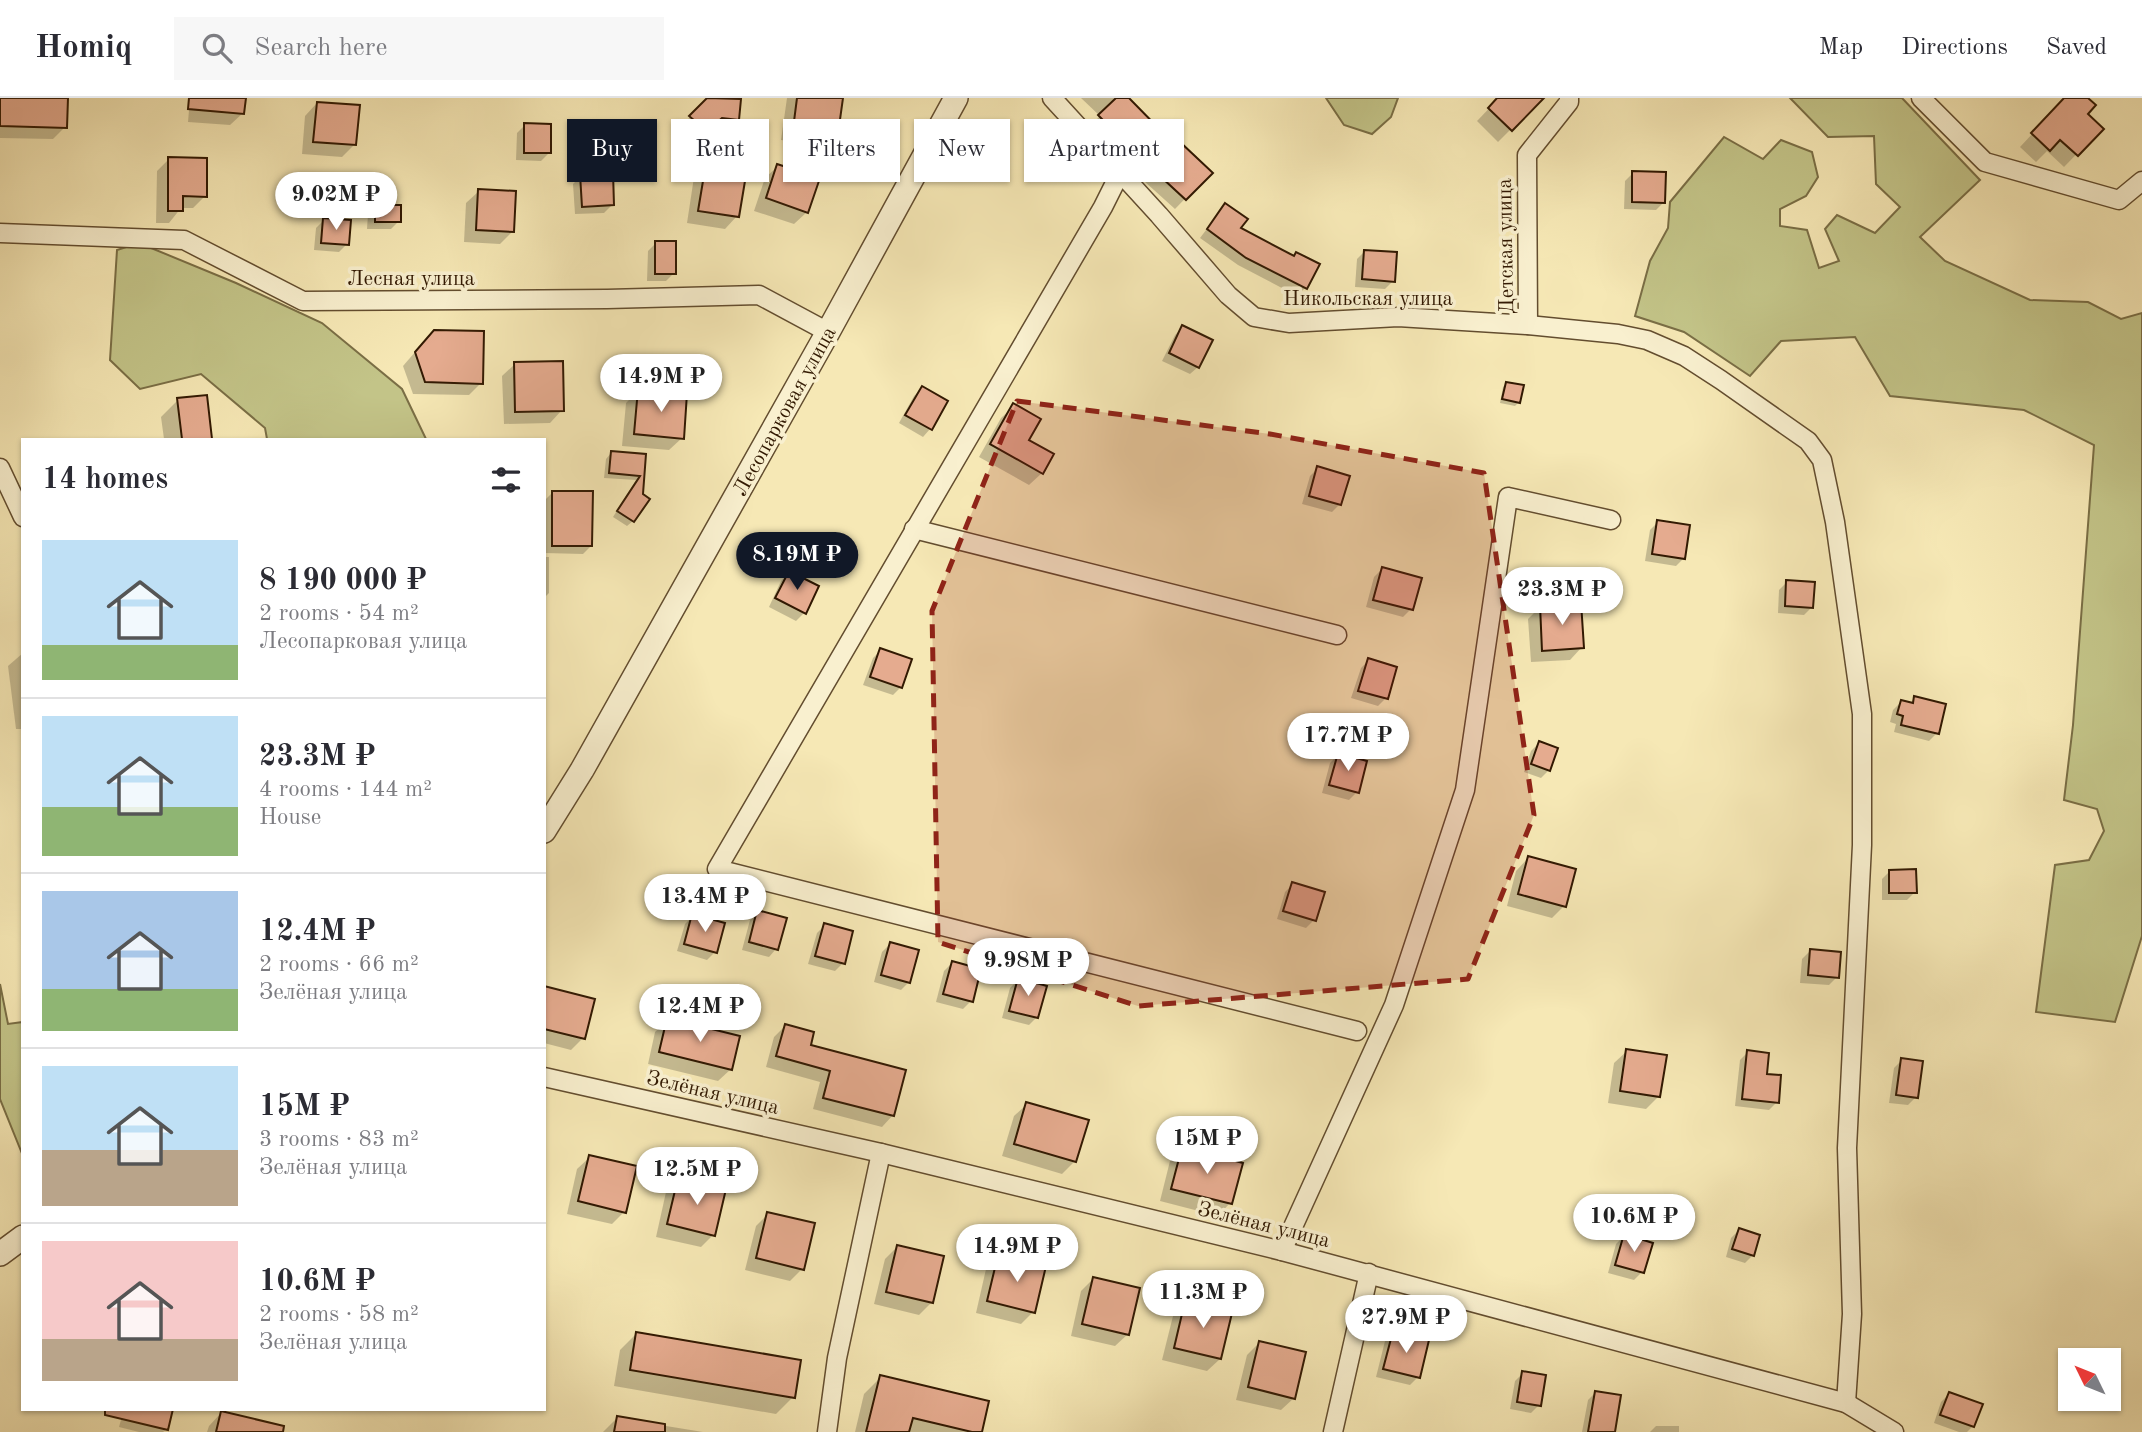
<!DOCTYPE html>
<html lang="en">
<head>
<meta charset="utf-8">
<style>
	body { margin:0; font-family:"Old Standard TT",serif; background:#f7f7f7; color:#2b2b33; height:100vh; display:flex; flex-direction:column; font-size:26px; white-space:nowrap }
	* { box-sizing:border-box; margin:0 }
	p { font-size:23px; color:#7c7c81 }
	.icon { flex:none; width:38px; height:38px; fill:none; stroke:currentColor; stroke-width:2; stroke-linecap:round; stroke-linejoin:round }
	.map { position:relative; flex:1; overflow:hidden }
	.sheet { position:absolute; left:21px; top:340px; width:525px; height:973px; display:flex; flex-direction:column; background:#fff; border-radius:0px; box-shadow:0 2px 5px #0004 }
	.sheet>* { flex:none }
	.guide { position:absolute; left:567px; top:21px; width:665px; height:63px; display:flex; gap:14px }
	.needle { width:46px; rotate:313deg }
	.tools { position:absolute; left:2058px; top:1250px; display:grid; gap:14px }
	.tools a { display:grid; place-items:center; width:63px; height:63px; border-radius:0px; background:#fff; box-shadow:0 2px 5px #0004; font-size:35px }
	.price { position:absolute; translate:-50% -60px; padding:0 16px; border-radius:24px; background:#fff; color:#222; font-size:23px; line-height:46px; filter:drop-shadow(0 2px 4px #0008) }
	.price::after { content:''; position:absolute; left:50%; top:42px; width:21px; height:16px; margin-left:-10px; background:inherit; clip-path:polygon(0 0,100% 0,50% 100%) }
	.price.selected { background:#111827; color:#fff }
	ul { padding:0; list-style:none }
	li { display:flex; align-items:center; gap:21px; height:175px; padding:0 21px }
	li+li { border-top:2px solid #e1e1e2 }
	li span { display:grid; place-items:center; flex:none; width:196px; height:140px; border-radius:0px; color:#555 }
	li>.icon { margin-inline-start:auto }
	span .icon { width:84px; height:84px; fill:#fffc; stroke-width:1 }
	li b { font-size:30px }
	h2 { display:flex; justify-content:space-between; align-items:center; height:84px; padding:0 21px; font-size:30px }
	.pill { padding:0 24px; border-radius:0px; background:#fff; box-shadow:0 2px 5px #0004; font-size:24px; line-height:63px }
	.pill.selected { background:#111827; color:#fff }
	header { display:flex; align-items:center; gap:42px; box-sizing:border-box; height:98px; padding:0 35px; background:#fff; border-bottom:2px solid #e1e1e2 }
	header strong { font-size:33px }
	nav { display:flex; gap:38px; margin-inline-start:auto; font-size:24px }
	.search { width:490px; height:63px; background:#f7f7f7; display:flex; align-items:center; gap:18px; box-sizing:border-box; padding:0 24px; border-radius:0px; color:#7c7c81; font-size:26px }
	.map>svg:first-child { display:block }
	.green { fill:#c3c488; stroke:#7a6e45; stroke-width:2 }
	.shadow { fill:#0003 }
	.building { fill:#e5ab8f; stroke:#321902; stroke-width:2 }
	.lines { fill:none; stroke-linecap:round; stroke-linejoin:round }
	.minor-casing { stroke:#634d2f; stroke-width:21 }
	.tertiary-casing { stroke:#634d2f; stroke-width:26 }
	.minor { stroke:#f9f0cf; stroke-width:18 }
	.tertiary { stroke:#f9f0cf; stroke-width:23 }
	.marked { fill:#8f2418; fill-opacity:0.2; stroke:#8f2418; stroke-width:5; stroke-dasharray:14 9; stroke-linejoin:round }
	.labels { text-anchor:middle; stroke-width:7; stroke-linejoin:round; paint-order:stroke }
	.street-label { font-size:21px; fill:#321902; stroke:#f9f0cf }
</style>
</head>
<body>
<header>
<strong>Homiq</strong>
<div class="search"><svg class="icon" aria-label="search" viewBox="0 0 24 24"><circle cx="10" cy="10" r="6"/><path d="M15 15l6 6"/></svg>Search here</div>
<nav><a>Map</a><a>Directions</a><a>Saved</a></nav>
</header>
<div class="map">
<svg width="2142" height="1334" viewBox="0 0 2142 1334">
	<rect width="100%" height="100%" fill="#f6e8b5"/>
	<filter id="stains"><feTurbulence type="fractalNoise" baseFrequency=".00286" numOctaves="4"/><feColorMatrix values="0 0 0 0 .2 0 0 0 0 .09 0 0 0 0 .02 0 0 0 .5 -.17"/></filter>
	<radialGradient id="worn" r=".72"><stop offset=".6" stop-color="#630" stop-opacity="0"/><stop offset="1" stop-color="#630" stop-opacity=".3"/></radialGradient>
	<!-- green -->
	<g class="green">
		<path d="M1326 0H1398L1391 19 1372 36 1344 27Z"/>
		<path d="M1790 0H1902L1980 82 1920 139 1945 163 2030 202 2088 204 2121 221 2142 215V838L2115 924 2036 914 2055 767 2089 762 2104 733 2097 711 2064 702 2073 627 2094 347 2024 312 1890 298 1855 239 1781 243 1750 278 1684 234 1635 218 1650 163 1668 130 1670 104 1724 39 1763 61 1781 42 1812 54 1818 79 1806 98 1780 111V128L1807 132 1819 170 1839 163 1825 131 1837 117 1875 135 1900 109 1876 86 1874 38 1828 39Z"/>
		<path d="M139 145 236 185 322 225 402 291 426 341H267L265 330 201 276 140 291 110 262 117 152Z"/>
		<path d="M0 886 8 926 23 924V1058L0 1001Z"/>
	</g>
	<!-- shadow -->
	<g class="shadow">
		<path d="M0 0H66L65 29 53 41 0 40Z"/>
		<path d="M190 0H244L243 15 230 27 188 24Z"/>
		<path d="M710 0H740L738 21 730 29 712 28 698 39 682 27Z"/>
		<path d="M787 0H841L836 35 824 48 781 42Z"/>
		<path d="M1081 0H1127L1176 50 1210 75 1175 111 1124 65 1089 29 1100 18Z"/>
		<path d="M1499 0H1542L1498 44 1477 23Z"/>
		<path d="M2066 0H2086V16L2101 31 2064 69 2047 53 2036 64 2020 49Z"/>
		<path d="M317 5 354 47 342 59 302 56 305 18Z"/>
		<path d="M525 27 549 55 541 63 516 62 517 35Z"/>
		<path d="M169 61 205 98 193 110H181L169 125H156L157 73Z"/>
		<path d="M707 67 737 118 725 131 687 125 694 79Z"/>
		<path d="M778 68 807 114 794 126 754 113 765 80Z"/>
		<path d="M1633 75 1664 104 1656 112 1624 111 1625 83Z"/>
		<path d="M581 78 612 107 604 115 575 116 573 86Z"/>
		<path d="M479 93 512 134 500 146 464 144 466 105Z"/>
		<path d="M1225 107 1238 131 1293 159 1317 167 1305 190 1297 198 1238 167 1200 140Z"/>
		<path d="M376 108 399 123 391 131H367L368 116Z"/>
		<path d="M324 122 347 146 339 154 314 152 316 130Z"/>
		<path d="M656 145 674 175 666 183H647L648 153Z"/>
		<path d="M1365 153 1393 183 1385 191 1355 189 1357 161Z"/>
		<path d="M1183 229 1198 269 1190 276 1162 263 1175 237Z"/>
		<path d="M422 246 481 285 469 297 413 296 403 268Z"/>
		<path d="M515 266 562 312 550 325 504 326 502 278Z"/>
		<path d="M1506 286 1519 304 1515 308 1500 305 1503 289Z"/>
		<path d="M922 290 930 331 923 339 899 325 914 298Z"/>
		<path d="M638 293 682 340 669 352 622 348 626 305Z"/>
		<path d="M206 299 210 341H160H164L161 319 178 302Z"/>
		<path d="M1014 308 1042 375 1029 387 979 359 1001 320Z"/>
		<path d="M611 355 644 358 633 423 627 428 613 419 636 382 604 380 606 361Z"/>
		<path d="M1318 370 1340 406 1332 414 1302 406 1310 378Z"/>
		<path d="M553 394 591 448 583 456 544 455 545 402Z"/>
		<path d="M1658 424 1684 460 1676 468 1645 463 1650 432Z"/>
		<path d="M544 459H549V495L546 498Z"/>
		<path d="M1382 471 1411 511 1403 519 1366 509 1374 479Z"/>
		<path d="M789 475 804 515 796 523 769 509 781 483Z"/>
		<path d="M1787 484 1812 509 1804 517 1778 515 1779 492Z"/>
		<path d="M1540 509 1582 549 1570 562 1531 564 1528 521Z"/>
		<path d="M881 552 901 589 893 597 863 587 873 560Z"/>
		<path d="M23 555V631H16L8 568Z"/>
		<path d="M1369 562 1386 600 1378 608 1351 600 1361 570Z"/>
		<path d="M1915 600 1937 635 1929 643 1894 634 1896 626 1890 624 1893 612 1901 604 1909 606Z"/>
		<path d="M1539 645 1549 672 1541 680 1524 674 1531 653Z"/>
		<path d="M1338 657 1357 694 1349 702 1322 695 1330 665Z"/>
		<path d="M1528 760 1564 808 1552 820 1507 808 1516 773Z"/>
		<path d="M1890 773 1915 794 1907 802H1882V781Z"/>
		<path d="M1293 786 1314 822 1306 830 1277 821 1285 794Z"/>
		<path d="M758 814 776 851 769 859 742 852 750 822Z"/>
		<path d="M693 818 715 854 707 862 677 853 685 826Z"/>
		<path d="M825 827 843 865 835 873 808 866 817 835Z"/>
		<path d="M890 846 909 884 901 892 874 884 882 854Z"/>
		<path d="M1810 853 1837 879 1829 887 1800 885 1802 861Z"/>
		<path d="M952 865 971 903 963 911 936 904 944 873Z"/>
		<path d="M1018 882 1037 919 1029 927 1002 920 1010 890Z"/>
		<path d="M544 890 583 940 571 952 544 945Z"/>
		<path d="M668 922 731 971 718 983 648 966 655 934Z"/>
		<path d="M785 928 808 949 893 1017 882 1029 813 1011 820 984 766 969 774 939Z"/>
		<path d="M1627 953 1659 998 1646 1011 1608 1005 1614 965Z"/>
		<path d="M1748 954 1765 977 1777 1004 1769 1012 1735 1008 1740 962Z"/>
		<path d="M1902 962 1916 999 1908 1007 1889 1005 1894 970Z"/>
		<path d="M1027 1006 1075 1063 1062 1076 1002 1058 1014 1018Z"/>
		<path d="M1183 1051 1230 1105 1218 1118 1160 1103 1170 1063Z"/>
		<path d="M590 1059 624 1114 612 1126 567 1116 577 1071Z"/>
		<path d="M679 1082 713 1137 701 1149 656 1139 666 1094Z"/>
		<path d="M768 1116 802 1171 790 1183 745 1172 756 1128Z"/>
		<path d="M1739 1132 1753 1157 1745 1165 1726 1159 1731 1140Z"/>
		<path d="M1624 1138 1642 1174 1634 1182 1608 1175 1616 1146Z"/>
		<path d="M897 1149 932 1204 919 1217 874 1206 885 1161Z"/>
		<path d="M999 1159 1033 1214 1021 1226 976 1215 986 1171Z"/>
		<path d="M1093 1181 1128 1236 1115 1248 1071 1238 1081 1193Z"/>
		<path d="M1185 1205 1220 1261 1207 1273 1162 1262 1173 1218Z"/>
		<path d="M1393 1235 1418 1279 1410 1287 1376 1279 1385 1243Z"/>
		<path d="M636 1236 793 1299 776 1316 614 1288 620 1252Z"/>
		<path d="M1259 1245 1294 1300 1281 1312 1236 1302 1247 1257Z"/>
		<path d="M1523 1275 1539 1307 1531 1315 1510 1311 1515 1283Z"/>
		<path d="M881 1279 980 1334H855L864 1296Z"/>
		<path d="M1596 1294 1613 1334H1582L1588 1302Z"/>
		<path d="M1949 1296 1973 1328 1967 1334H1959L1934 1325 1941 1304Z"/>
		<path d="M124 1311H171L167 1331 163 1334H139L119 1329Z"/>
		<path d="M221 1315 255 1334H207L209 1328Z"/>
		<path d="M617 1320 703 1334H603Z"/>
		<path d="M1656 1328H1679V1334H1650Z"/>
	</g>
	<!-- building -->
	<g class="building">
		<path d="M0 0H68L67 30 0 28Z"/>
		<path d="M189 0H246L244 16 188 11Z"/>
		<path d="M707 0 741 1 739 22 722 20 707 33 689 18Z"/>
		<path d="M797 0H843L838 36 793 31Z"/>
		<path d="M1116 0H1129L1176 48 1180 44 1213 75 1186 102 1134 54 1098 17Z"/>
		<path d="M1497 0H1544L1512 33 1488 10Z"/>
		<path d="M2064 0H2088L2096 7 2088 16 2104 31 2078 58 2060 42 2050 53 2031 35Z"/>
		<path d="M317 4 360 7 356 47 313 44Z"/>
		<path d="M524 25 551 26V55H524Z"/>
		<path d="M168 59 207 60V99L183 98V113H168Z"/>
		<path d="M706 65 747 71 739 119 698 113Z"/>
		<path d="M777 66 820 80 808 115 766 100Z"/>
		<path d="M1632 73 1666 74 1665 105 1632 104Z"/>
		<path d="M613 74 614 107 582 109 580 76Z"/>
		<path d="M478 91 516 93 514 134 476 132Z"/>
		<path d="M1225 105 1248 121 1241 130 1294 158 1296 154 1320 166 1307 191 1246 160 1207 131Z"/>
		<rect x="375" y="107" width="26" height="17"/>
		<path d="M323 120 351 122 349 147 321 145Z"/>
		<rect x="655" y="143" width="21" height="33"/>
		<path d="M1364 152 1397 154 1395 184 1362 181Z"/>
		<path d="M1182 227 1213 242 1199 270 1169 255Z"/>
		<path d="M434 232 484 233 483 286 425 284 415 254Z"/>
		<path d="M563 263 564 313 515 314 514 264Z"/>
		<path d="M1506 284 1524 287 1520 305 1502 301Z"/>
		<path d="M922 288 948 303 932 332 905 317Z"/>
		<path d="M638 291 687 295 684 341 634 336Z"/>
		<path d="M207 297 212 341H182L177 300Z"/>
		<path d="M1013 305 1041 321 1029 342 1054 356 1043 376 990 346Z"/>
		<path d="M611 353 646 356 643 396 650 401 634 424 617 413 640 378 609 375Z"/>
		<path d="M1317 368 1350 378 1341 407 1309 398Z"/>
		<path d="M552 393H593L592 448H552Z"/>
		<path d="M1657 422 1690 427 1685 461 1652 456Z"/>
		<path d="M1382 469 1422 480 1413 512 1373 502Z"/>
		<path d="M789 473 819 488 806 516 775 500Z"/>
		<path d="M1786 482 1815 484 1813 510 1785 508Z"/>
		<path d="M1581 504 1584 550 1542 553 1540 507Z"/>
		<path d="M880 550 912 561 902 590 870 579Z"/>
		<path d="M1368 560 1397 569 1388 601 1358 593Z"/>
		<path d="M1914 598 1946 606 1939 636 1901 627 1903 618 1897 616 1901 602 1913 605Z"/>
		<path d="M1539 643 1558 650 1550 673 1531 666Z"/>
		<path d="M1338 655 1367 663 1359 695 1329 687Z"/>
		<path d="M1528 758 1576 771 1566 809 1518 796Z"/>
		<path d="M1916 771 1917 795H1889V772Z"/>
		<path d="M1292 784 1325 794 1316 823 1283 813Z"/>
		<path d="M757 812 787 820 778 852 749 844Z"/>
		<path d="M692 816 725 825 717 855 684 846Z"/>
		<path d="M824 825 853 833 845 866 815 858Z"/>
		<path d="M890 844 919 852 910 885 881 877Z"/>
		<path d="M1810 851 1841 854 1839 880 1808 877Z"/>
		<path d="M952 863 981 871 973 904 943 896Z"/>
		<path d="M1018 880 1047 888 1038 920 1009 913Z"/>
		<path d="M544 888 595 901 585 941 544 931Z"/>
		<path d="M667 920 740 938 732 972 659 954Z"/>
		<path d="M785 926 814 934 811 947 906 972 894 1018 823 1000 830 973 776 958Z"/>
		<path d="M1626 951 1667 957 1660 999 1620 993Z"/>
		<path d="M1747 952 1769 955 1767 976 1781 977 1779 1005 1742 1001Z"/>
		<path d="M1901 960 1923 963 1918 1000 1896 997Z"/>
		<path d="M1026 1004 1089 1022 1076 1064 1014 1046Z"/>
		<path d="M1182 1049 1243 1065 1232 1106 1171 1091Z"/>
		<path d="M589 1057 637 1068 626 1115 578 1103Z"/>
		<path d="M678 1080 726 1091 715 1138 667 1126Z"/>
		<path d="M767 1114 815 1125 804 1172 756 1160Z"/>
		<path d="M1739 1130 1760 1137 1754 1158 1732 1151Z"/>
		<path d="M1624 1136 1653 1145 1644 1175 1615 1167Z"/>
		<path d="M897 1147 944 1158 933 1205 886 1194Z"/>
		<path d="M998 1157 1046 1168 1035 1215 987 1203Z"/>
		<path d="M1093 1179 1140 1190 1129 1237 1082 1226Z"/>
		<path d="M1185 1203 1232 1215 1221 1261 1174 1250Z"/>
		<path d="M1393 1233 1429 1242 1420 1280 1383 1271Z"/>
		<path d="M636 1234 801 1262 795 1300 630 1272Z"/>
		<path d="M1259 1243 1306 1254 1295 1301 1248 1289Z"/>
		<path d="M1522 1273 1546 1277 1541 1308 1517 1304Z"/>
		<path d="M880 1277 989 1303 982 1334H972L913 1320 909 1334H866Z"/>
		<path d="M1595 1293 1621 1297 1615 1334H1588Z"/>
		<path d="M1949 1294 1983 1306 1974 1329 1940 1317Z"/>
		<path d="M105 1311H173L168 1332 105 1317Z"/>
		<path d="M221 1313 284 1328 283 1334H216Z"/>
		<path d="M617 1318 665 1326V1334H614Z"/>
	</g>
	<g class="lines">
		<defs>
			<g id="minor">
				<path d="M1052 0 1159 117 1228 197 1254 219 1289 225 1398 219 1528 227 1618 236 1647 242 1684 258 1721 282 1808 343 1822 362 1835 424 1862 616V747L1847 1050 1852 1216 1846 1305"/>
				<path d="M1921 0 1985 64 2119 102 2142 83"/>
				<path d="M1120 75 1103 109 717 771 1357 933"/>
				<path d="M0 135 184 142 303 203 607 201 759 197 828 234"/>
				<path d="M1528 227 1527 57 1569 4V0"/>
				<path d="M0 370 23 419"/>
				<path d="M914 431 1337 537"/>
				<path d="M544 979 881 1055 1282 1153 1846 1305 1894 1334"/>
				<path d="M1282 1153 1394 907 1465 692 1508 399 1611 422"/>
				<path d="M827 1334 837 1260 881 1055"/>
				<path d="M1333 1334 1369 1175"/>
			</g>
			<g id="tertiary">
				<path d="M544 733 582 672 828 234 956 0"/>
				<path d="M0 1156 23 1139"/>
			</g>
		</defs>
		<!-- minor casing -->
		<use href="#minor" class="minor-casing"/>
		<!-- tertiary casing -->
		<use href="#tertiary" class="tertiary-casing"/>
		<!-- minor -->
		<use href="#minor" class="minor"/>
		<!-- tertiary -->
		<use href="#tertiary" class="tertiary"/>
	</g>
	<!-- marked area -->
	<path class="marked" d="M1017 303 1270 336 1484 375 1534 717 1468 881 1138 908 938 844 932 513Z"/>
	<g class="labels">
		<!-- street labels -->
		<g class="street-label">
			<text transform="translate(1505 148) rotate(-91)" y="7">Детская улица</text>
			<text x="411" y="187">Лесная улица</text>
			<text x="1368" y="207">Никольская улица</text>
			<text transform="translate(784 313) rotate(-61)" y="7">Лесопарковая улица</text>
			<text transform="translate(713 994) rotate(13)" y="7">Зелёная улица</text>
			<text transform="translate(1264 1126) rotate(14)" y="7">Зелёная улица</text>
		</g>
	</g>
	<rect width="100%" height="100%" filter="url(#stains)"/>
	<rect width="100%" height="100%" fill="url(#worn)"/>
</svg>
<div class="tools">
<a><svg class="needle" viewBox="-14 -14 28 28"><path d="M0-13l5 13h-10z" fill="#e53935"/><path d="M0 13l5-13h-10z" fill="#7c7c81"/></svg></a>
</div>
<b class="price" style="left:336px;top:134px">9.02M ₽</b>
<b class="price" style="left:661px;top:316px">14.9M ₽</b>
<b class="price selected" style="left:797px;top:494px">8.19M ₽</b>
<b class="price" style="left:1562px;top:529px">23.3M ₽</b>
<b class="price" style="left:1348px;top:675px">17.7M ₽</b>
<b class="price" style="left:705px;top:836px">13.4M ₽</b>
<b class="price" style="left:1028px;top:900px">9.98M ₽</b>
<b class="price" style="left:700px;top:946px">12.4M ₽</b>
<b class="price" style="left:1207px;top:1078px">15M ₽</b>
<b class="price" style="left:697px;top:1109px">12.5M ₽</b>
<b class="price" style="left:1634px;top:1156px">10.6M ₽</b>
<b class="price" style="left:1017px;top:1186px">14.9M ₽</b>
<b class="price" style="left:1203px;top:1232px">11.3M ₽</b>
<b class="price" style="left:1406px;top:1257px">27.9M ₽</b>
<div class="guide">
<a class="pill selected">Buy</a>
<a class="pill">Rent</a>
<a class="pill">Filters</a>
<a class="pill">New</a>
<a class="pill">Apartment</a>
</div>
<section class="sheet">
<h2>14 homes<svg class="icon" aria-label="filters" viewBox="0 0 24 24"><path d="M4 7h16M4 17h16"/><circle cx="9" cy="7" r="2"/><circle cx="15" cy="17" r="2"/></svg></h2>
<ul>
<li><span style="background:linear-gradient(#bfe0f5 75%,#8fb573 0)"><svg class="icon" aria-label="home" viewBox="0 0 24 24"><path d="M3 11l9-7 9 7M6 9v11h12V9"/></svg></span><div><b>8 190 000 ₽</b><p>2 rooms · 54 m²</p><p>Лесопарковая улица</p></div></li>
<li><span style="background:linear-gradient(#bfe0f5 65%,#8fb573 0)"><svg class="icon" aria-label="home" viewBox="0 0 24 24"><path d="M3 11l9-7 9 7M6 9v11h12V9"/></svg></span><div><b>23.3M ₽</b><p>4 rooms · 144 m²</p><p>House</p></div></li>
<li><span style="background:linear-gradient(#a9c7e8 70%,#8fb573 0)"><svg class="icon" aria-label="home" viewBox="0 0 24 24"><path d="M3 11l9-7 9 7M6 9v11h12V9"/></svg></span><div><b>12.4M ₽</b><p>2 rooms · 66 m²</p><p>Зелёная улица</p></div></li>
<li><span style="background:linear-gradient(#bfe0f5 60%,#b9a48a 0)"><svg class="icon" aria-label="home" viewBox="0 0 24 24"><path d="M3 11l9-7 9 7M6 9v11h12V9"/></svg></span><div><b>15M ₽</b><p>3 rooms · 83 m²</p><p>Зелёная улица</p></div></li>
<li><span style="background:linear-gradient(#f6c9c9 70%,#b9a48a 0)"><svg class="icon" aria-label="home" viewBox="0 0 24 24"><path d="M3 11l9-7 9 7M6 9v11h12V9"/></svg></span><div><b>10.6M ₽</b><p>2 rooms · 58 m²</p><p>Зелёная улица</p></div></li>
</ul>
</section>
</div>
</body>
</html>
